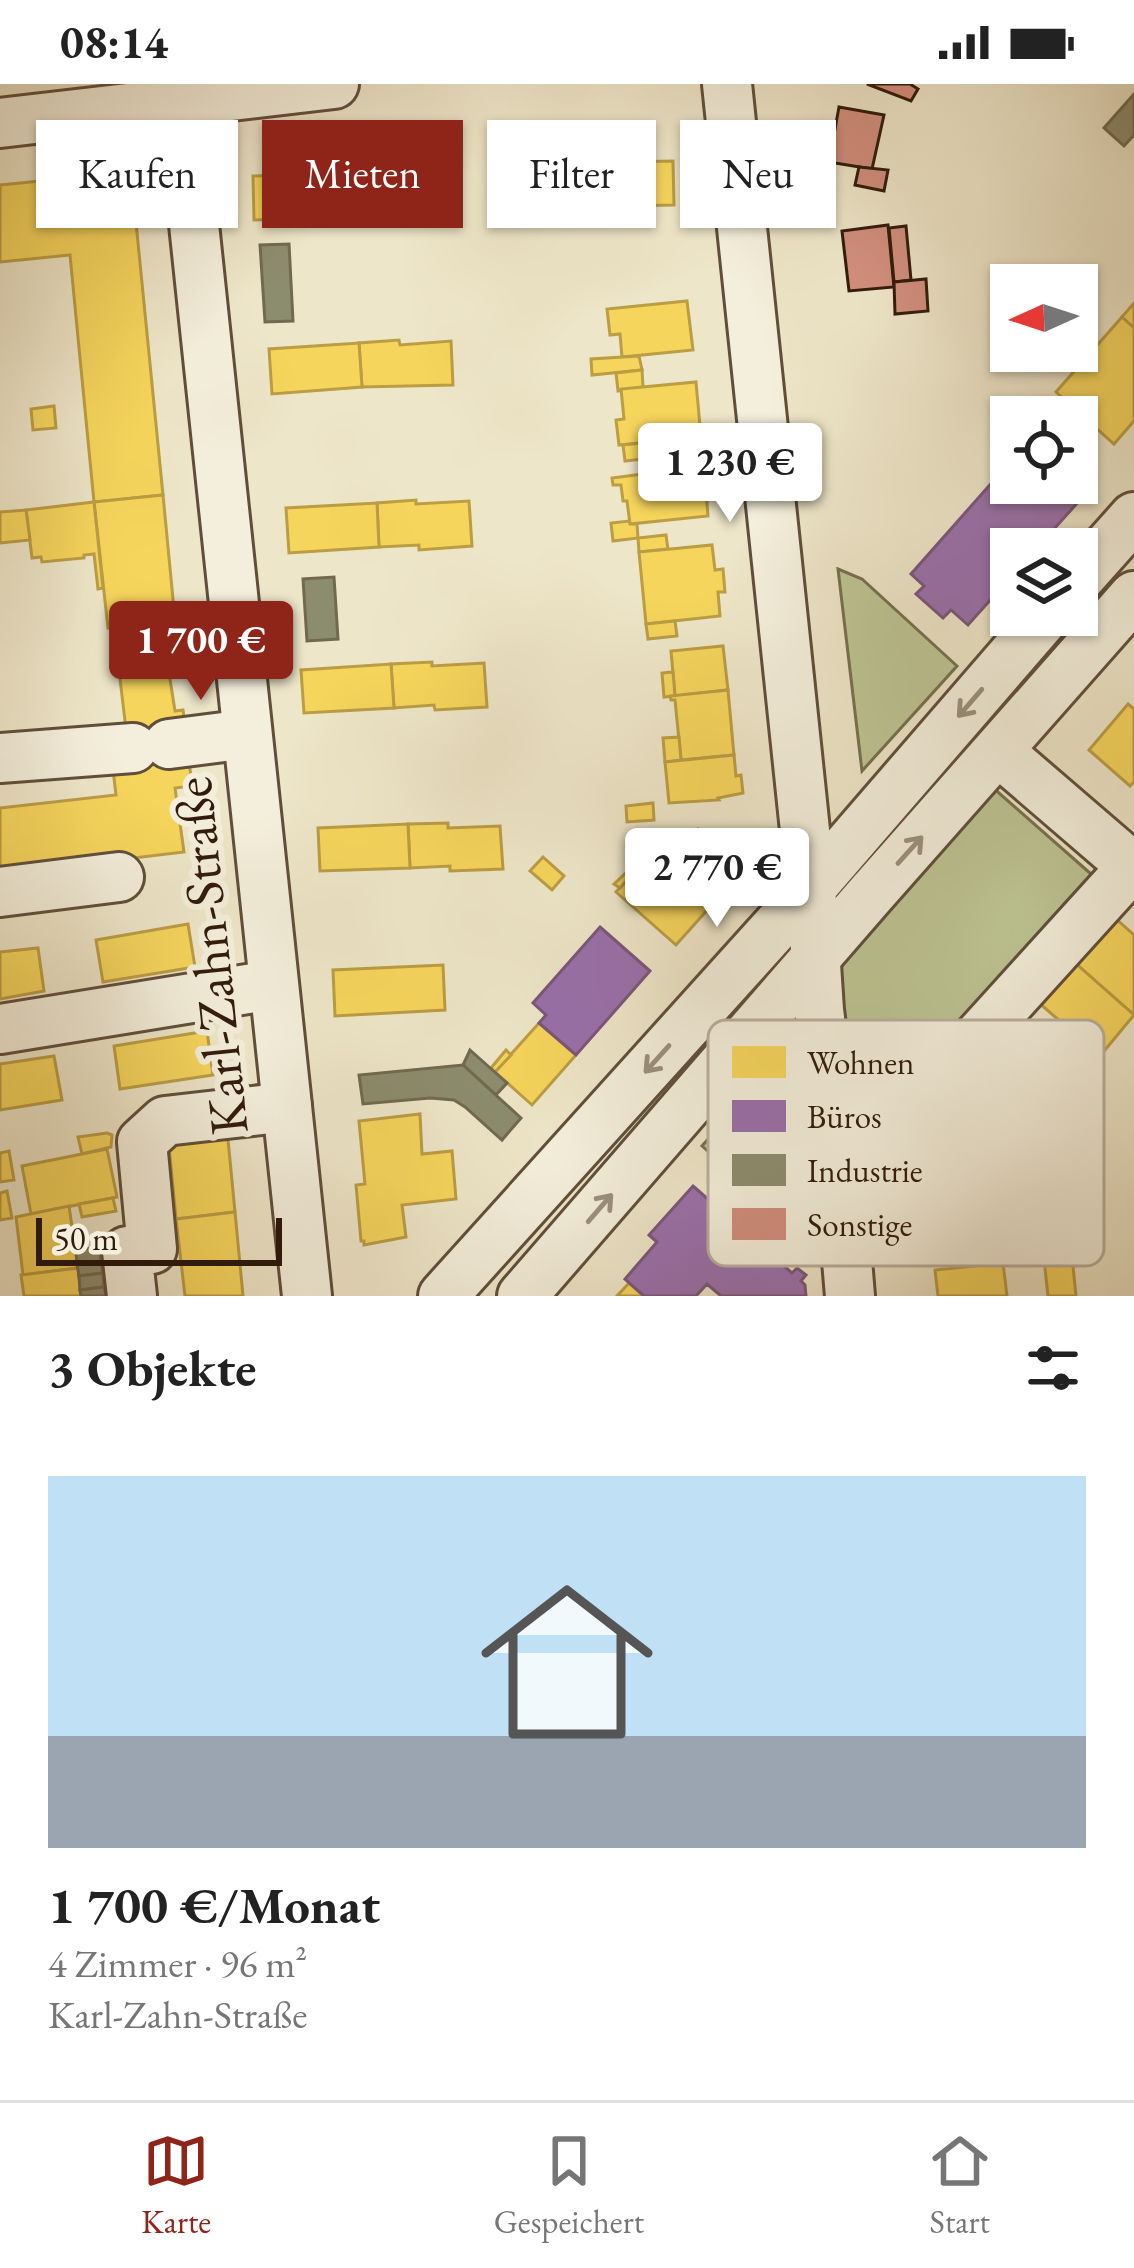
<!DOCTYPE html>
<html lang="de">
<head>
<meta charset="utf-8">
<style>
	body { margin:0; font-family:"EB Garamond",serif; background:#f2f2f2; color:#222; height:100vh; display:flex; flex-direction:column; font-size:45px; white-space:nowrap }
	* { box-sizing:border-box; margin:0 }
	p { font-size:39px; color:#767676 }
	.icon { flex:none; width:66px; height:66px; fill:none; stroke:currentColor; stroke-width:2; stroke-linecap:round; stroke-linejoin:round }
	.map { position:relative; height:1212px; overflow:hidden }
	.details { display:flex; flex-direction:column; background:#fff; flex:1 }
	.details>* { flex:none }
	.top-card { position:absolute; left:36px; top:36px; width:1062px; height:108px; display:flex; gap:24px }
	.needle { width:78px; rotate:267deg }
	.tools { position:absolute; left:990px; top:180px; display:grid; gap:24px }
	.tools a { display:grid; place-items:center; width:108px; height:108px; border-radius:0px; background:#fff; box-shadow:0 3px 9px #0004; font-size:60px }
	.scale { position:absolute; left:36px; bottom:30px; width:246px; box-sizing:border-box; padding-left:12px; border:6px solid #311b0a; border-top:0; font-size:33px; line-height:42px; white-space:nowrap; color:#311b0a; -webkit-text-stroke:9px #f4efdc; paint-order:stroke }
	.price { position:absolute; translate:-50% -102px; padding:0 27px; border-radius:12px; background:#fff; color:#222; font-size:39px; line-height:78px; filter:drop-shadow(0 3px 6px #0008) }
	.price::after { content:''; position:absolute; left:50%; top:72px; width:36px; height:27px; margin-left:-18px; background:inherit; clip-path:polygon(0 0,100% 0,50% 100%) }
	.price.selected { background:#8f2418; color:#fff }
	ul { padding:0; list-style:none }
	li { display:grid; align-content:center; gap:24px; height:636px; padding:0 48px }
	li+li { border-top:3px solid #e0e0e0 }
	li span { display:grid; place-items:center; height:372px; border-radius:0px; color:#555 }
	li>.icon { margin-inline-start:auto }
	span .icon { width:216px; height:216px; fill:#fffc; stroke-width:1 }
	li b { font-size:51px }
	h2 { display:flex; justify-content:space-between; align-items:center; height:144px; padding:0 48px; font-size:51px }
	.chip { padding:0 42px; border-radius:0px; background:#fff; box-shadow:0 3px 9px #0004; font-size:42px; line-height:108px }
	.chip.selected { background:#8f2418; color:#fff }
	.status { display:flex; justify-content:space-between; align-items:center; height:84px; padding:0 60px; background:#fff; direction:ltr }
	.status svg { height:33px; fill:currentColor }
	.tabs { display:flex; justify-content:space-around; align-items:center; height:168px; border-top:3px solid #e0e0e0; background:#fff; font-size:33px; color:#767676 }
	.tabs a { display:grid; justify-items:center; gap:6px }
	.tabs .selected { color:#8f2418 }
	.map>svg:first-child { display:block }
	.green { fill:#bdc493; stroke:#77704e; stroke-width:3 }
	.homes { fill:#f6d55c; stroke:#bb9d43; stroke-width:3 }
	.offices { fill:#9970ab; stroke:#7a567b; stroke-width:3 }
	.industry { fill:#8c8c6e; stroke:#716a50; stroke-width:3 }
	.building { fill:#d28e7e; stroke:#311b0a; stroke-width:3 }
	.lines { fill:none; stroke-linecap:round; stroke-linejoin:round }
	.minor-casing { stroke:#604e3a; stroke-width:54 }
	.minor { stroke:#f4efdc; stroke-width:48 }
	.oneway { stroke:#9c907e }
	.labels { text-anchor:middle; stroke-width:12; stroke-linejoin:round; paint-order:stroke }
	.street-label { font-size:54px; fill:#311b0a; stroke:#f4efdc }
	.key { fill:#f4efdc; stroke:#baaf9d; stroke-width:3 }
	.key-label { font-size:33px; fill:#311b0a }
</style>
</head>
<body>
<div class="status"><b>08:14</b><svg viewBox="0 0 49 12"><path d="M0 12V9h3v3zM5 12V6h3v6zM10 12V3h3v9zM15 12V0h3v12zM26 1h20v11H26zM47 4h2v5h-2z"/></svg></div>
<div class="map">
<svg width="1134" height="1212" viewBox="0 0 1134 1212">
	<rect width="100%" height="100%" fill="#eee6c9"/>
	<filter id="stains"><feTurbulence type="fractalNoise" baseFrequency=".00167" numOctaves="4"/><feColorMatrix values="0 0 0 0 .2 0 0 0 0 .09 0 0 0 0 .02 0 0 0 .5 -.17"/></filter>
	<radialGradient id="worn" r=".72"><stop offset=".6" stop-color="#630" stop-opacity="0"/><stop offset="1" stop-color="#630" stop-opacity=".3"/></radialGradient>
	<!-- green -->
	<g class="green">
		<path d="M838 485 862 495 957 582 862 687Z"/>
		<path d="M991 702 1099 797 875 1056 856 1049 838 886 842 874Z"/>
		<path d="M776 987H782L790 996 807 1156 702 1062 764 992Z"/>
	</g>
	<!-- homes -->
	<g class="homes">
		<path d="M621 75 623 119 492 122 490 78Z"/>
		<path d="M673 77 674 121 623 122 622 78Z"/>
		<path d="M436 86 437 130 347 133 346 89Z"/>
		<path d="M131 88 163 411 94 418 70 171 0 178V101Z"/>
		<path d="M346 89 347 133 254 136 253 92Z"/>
		<path d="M687 217 693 266 622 273 620 250 610 251 607 225Z"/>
		<path d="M1134 219V244L1122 233Z"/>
		<path d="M1122 233 1134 244V337L1114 360 1056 308Z"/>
		<path d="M399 256 400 261 451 257 453 301 362 303 359 259Z"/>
		<path d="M359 259 362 303 272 310 269 265Z"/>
		<path d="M639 272 642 286 592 291 591 275Z"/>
		<path d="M642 286 643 303 618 307 616 289Z"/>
		<path d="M696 298 701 353 619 361 616 336 624 335 621 305Z"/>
		<path d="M54 322 56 344 33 346 31 325Z"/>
		<path d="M650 358 652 374 625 377 623 361Z"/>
		<path d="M699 369 701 383 669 387 667 373Z"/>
		<path d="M704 382 708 432 630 440 627 417H623L621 401H613L612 394Z"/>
		<path d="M163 411 175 536 108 544 94 418Z"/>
		<path d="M416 416V420L469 417 472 462 419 466V461L379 463 377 419Z"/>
		<path d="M94 418 103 504 98 505 94 470 84 471V474L42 478 41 473 32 474 26 426Z"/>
		<path d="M377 419 379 463 289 469 286 424Z"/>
		<path d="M26 426 30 456 0 459V428Z"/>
		<path d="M629 437 630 440H637L638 454 613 457 611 439Z"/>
		<path d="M666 451 668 465 639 468 638 454Z"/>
		<path d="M712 461 715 486 723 485 725 508H718L720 532 646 540 639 468Z"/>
		<path d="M172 536 175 556 166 557 169 589 175 627 183 626 186 647 127 654 114 544Z"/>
		<path d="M675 537 677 552 648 555 646 540Z"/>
		<path d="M723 562 728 606 675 612 671 567Z"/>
		<path d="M432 578V582L484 579 487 623 435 626 434 621 394 624 391 580Z"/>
		<path d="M391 580 394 624 304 629 301 586Z"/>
		<path d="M673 588 675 612 664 613 662 589Z"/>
		<path d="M728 606 734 671 681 676 675 616H671L670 612Z"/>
		<path d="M1128 620 1134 625V698L1130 702 1089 666Z"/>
		<path d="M679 653 681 676 665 678 663 654Z"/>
		<path d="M188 668 192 702 175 704 184 768 0 790V724L116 711 112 677Z"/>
		<path d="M734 671 736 692 741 691 743 709 718 714 719 716 669 719 665 678Z"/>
		<path d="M653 719 654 736 627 738 626 722Z"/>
		<path d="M448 739V744L500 742 503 785 450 787V782L410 784 408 740Z"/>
		<path d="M408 740 410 784 320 787 318 744Z"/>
		<path d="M698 745 714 760 722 752 750 778 709 824 657 777 682 749 689 755Z"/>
		<path d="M648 770 657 777 645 790 637 783Z"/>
		<path d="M543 773 564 792 552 806 530 787Z"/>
		<path d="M657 777 709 824 676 861 616 808 638 784 645 790Z"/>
		<path d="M630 785 635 787 620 804 614 800Z"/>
		<path d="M1114 833 1134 851V931L1074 878Z"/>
		<path d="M188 840 195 883 103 898 96 856Z"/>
		<path d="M38 864 44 907 0 915V868Z"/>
		<path d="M1074 878 1134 931 1100 972 1038 918Z"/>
		<path d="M443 881 445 926 335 932 333 886Z"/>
		<path d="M539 939 576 971 532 1021 495 988Z"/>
		<path d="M207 947 213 991 120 1005 114 962Z"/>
		<path d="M506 966 511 971 495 988 491 984Z"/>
		<path d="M54 972 62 1016 0 1026V980Z"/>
		<path d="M420 1030 422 1070 452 1067 456 1115 402 1121 406 1153 364 1161V1157H361L356 1101 365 1100 359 1037Z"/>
		<path d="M227 1045 235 1128 176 1135 168 1052Z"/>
		<path d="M107 1049 112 1051 111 1063 82 1070 78 1053Z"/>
		<path d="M107 1065 117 1113 31 1130 22 1082Z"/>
		<path d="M9 1067 14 1096 0 1098V1069Z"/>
		<path d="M7 1107 12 1134 0 1136V1109Z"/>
		<path d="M113 1114 116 1127 82 1133 79 1120Z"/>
		<path d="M69 1122 78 1184 23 1191 16 1133Z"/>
		<path d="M235 1128 243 1212H185L176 1135Z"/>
		<path d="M1072 1172 1076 1212H1048L1044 1175Z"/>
		<path d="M1003 1179 1007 1212H938L935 1186Z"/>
		<path d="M78 1184 81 1212H24L21 1191Z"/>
		<path d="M629 1199 644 1212H617Z"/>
	</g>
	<!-- offices -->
	<g class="offices">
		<path d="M1011 377V399H1077V396L1089 406 1036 465H1011V493L968 541 951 526 943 534 916 510 924 502 911 490Z"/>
		<path d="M600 843 650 887 576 971 539 939 546 931 533 919Z"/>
		<path d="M693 1102 792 1189 797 1184 806 1191 801 1197 805 1201 806 1212H721L707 1200 696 1212H644L625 1195 657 1158 649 1151Z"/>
	</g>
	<!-- industry -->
	<g class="industry">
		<path d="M1134 10V51L1124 62 1104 44Z"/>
		<path d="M289 160 293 237 265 238 260 161Z"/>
		<path d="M334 493 338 555 307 557 303 495Z"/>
		<path d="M470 966 507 999 496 1011 463 981Z"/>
		<path d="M463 981 521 1034 502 1056 465 1023 454 1016 430 1014 363 1020 359 991Z"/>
		<path d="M100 1163 101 1177 77 1180 76 1166Z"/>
		<path d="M101 1177 103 1189 79 1192 77 1180Z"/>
		<path d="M103 1189 104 1203 80 1206 79 1192Z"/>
		<path d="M104 1203 106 1212H81L80 1206Z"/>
	</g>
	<!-- building -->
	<g class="building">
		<path d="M867 0H910L918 5 911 17Z"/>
		<path d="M839 23 884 31 872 85 829 78Z"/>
		<path d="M859 83 888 86 884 107 855 101Z"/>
		<path d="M888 141 894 203 849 207 842 147Z"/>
		<path d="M906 142 911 196 894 198 889 144Z"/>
		<path d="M926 195 928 227 895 230 894 198Z"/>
	</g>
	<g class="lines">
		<defs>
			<g id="minor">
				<path d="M727 0 811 804 819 926 840 1093 850 1212"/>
				<path d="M181 17 307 1212"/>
				<path d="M0 39 334 0"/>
				<path d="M1077 497 1134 433"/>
				<path d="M169 660 247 650"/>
				<path d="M998 667 1134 784"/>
				<path d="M0 674 133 664"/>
				<path d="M0 808 119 793"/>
				<path d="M0 945 272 901"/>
				<path d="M840 1093 890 1050 1132 783"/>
				<path d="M132 1212 127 1167 152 1165 142 1058 165 1037 287 1023"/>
				<path d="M443 1212 811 804 1047 531"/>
				<path d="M522 1212 870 811 1134 512"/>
			</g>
		</defs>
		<!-- minor casing -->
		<use href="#minor" class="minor-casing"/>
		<!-- minor -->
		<use href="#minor" class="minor"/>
	</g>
	<!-- one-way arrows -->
	<defs><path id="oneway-shaft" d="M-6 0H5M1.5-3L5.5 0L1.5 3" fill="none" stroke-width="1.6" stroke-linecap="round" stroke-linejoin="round" transform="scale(3)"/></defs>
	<g class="oneway">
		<use href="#oneway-shaft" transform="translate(970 619) rotate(131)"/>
		<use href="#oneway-shaft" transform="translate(910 766) rotate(-48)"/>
		<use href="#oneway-shaft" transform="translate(657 975) rotate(132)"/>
		<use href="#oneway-shaft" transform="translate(600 1124) rotate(-49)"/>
	</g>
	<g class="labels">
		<!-- street labels -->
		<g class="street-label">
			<text transform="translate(210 872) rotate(-96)" y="19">Karl-Zahn-Straße</text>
		</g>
	</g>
	<!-- legend -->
	<rect x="708" y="936" width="396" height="246" rx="18" class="key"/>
	<rect x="732" y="962" width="54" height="32" fill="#f6d55c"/>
	<rect x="732" y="1016" width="54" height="32" fill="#9970ab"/>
	<rect x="732" y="1070" width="54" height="32" fill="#8c8c6e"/>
	<rect x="732" y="1124" width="54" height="32" fill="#d28e7e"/>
	<g class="key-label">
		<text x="807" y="990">Wohnen</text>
		<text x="807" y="1044">Büros</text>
		<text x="807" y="1098">Industrie</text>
		<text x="807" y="1152">Sonstige</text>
	</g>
	<rect width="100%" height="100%" filter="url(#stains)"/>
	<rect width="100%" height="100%" fill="url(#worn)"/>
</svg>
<div class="tools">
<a><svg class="needle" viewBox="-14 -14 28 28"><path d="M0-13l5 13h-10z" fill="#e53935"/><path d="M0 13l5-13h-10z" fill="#767676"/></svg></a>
<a><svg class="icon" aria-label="locate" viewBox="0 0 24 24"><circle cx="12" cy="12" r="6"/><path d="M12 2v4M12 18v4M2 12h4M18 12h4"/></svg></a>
<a><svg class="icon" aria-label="layers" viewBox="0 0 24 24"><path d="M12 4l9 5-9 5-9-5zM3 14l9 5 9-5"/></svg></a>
</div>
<div class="scale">50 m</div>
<b class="price" style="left:730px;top:441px">1 230 €</b>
<b class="price selected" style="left:201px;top:619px">1 700 €</b>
<b class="price" style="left:717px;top:846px">2 770 €</b>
<div class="top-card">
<a class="chip">Kaufen</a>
<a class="chip selected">Mieten</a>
<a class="chip">Filter</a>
<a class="chip">Neu</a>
</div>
</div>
<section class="details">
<h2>3 Objekte<svg class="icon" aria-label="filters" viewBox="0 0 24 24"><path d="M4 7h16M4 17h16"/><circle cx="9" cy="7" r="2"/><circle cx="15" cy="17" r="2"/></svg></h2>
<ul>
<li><span style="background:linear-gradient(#bfe0f5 70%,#9aa5b1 0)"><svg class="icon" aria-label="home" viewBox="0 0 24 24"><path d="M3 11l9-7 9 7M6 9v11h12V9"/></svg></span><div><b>1 700 €/Monat</b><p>4 Zimmer · 96 m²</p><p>Karl-Zahn-Straße</p></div></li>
</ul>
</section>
<nav class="tabs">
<a class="selected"><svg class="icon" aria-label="map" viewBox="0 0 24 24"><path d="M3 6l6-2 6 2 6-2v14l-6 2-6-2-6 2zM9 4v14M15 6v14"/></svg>Karte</a>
<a><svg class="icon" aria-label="saved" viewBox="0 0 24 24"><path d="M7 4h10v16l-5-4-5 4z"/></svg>Gespeichert</a>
<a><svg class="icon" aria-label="home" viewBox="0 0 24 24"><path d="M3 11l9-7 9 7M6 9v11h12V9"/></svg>Start</a>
</nav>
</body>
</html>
